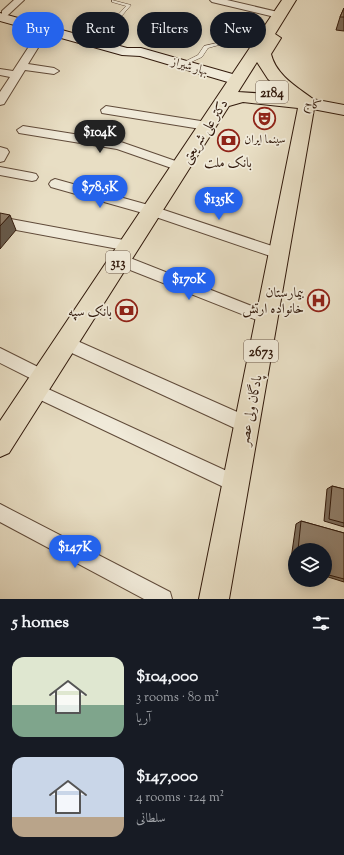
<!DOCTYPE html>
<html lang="en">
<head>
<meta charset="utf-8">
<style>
	body { margin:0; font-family:"Sorts Mill Goudy",Amiri,serif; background:#242831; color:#f1f3f6; height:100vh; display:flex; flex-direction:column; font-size:15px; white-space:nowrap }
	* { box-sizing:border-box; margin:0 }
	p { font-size:13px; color:#9ea1a6 }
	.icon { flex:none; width:22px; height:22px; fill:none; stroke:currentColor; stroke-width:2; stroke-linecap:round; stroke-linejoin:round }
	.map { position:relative; height:599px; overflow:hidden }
	.sheet { display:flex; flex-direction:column; background:#171b24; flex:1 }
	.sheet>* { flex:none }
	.top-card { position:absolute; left:12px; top:12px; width:320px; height:36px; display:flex; gap:8px }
	.controls { position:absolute; left:288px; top:543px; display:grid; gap:8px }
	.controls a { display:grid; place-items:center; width:44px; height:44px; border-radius:50%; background:#171b24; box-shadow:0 2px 10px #0003; font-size:20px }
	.price { position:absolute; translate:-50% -34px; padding:0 9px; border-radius:14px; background:#2563eb; color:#fff; font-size:13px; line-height:26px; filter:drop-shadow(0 1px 2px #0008) }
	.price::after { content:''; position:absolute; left:50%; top:24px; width:12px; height:9px; margin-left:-6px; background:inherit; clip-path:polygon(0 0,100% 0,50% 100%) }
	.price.active { background:#222; color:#fff }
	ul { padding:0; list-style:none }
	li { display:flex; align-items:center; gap:12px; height:100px; padding:0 12px }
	li span { display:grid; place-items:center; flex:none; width:112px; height:80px; border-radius:12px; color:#555 }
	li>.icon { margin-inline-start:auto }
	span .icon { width:48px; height:48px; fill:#fffc; stroke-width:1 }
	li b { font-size:17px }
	h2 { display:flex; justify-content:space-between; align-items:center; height:48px; padding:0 12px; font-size:17px }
	.tag { padding:0 14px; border-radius:18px; background:#171b24; box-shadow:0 2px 10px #0003; font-size:14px; line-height:36px }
	.tag.active { background:#2563eb; color:#fff }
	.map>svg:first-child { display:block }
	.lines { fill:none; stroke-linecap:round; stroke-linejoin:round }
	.lane-casing { stroke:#604b3a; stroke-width:1 }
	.street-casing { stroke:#604b3a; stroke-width:2 }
	.secondary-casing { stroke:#321a0c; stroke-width:2 }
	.primary-casing { stroke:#321a0c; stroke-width:2 }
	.lane { fill:#f0ead9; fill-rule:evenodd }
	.street { fill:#f0ead9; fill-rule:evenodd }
	.secondary { fill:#f0ead9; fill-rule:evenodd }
	.primary { fill:#e8dec4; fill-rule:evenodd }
	.wall { fill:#7d6e5d; stroke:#321a0c }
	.shaded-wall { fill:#665a4c; stroke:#321a0c }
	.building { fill:#91806c; stroke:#321a0c }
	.labels { text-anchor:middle; stroke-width:3.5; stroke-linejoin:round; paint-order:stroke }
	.far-street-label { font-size:12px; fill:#321a0c; stroke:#f0ead9 }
	.far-poi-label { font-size:12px; fill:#321a0c; stroke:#f0ead9 }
	.shield { fill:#f0ead9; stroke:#6b584a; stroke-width:1 }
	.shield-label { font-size:13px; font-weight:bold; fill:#321a0c }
	.street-label { font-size:14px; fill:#321a0c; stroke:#f0ead9 }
	.poi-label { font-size:14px; fill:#321a0c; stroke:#f0ead9; text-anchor:end }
</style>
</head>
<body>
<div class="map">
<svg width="344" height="599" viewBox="0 0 344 599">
	<rect width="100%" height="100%" fill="#e8dec4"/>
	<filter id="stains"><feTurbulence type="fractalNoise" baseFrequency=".005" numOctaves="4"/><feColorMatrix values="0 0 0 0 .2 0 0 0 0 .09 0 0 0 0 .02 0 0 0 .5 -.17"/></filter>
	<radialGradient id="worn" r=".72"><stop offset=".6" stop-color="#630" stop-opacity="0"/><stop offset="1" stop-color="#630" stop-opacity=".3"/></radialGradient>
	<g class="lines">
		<defs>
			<g id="lane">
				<path d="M112 0 131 5 103 38H99V36L126 6 112 2Z"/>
				<path d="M230 40 259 44 261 45 259 46 230 42 208 48 202 57 185 65H181L180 64 198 55 204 46Z"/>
			</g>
			<g id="street">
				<path d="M14 0H24L8 15H2V11Z"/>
				<path d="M210 0H227L282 13 284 15 279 18 212 2Z"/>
				<path d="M44 27 49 30 28 64 54 68 59 71 54 74 25 70 4 104 0 105V92L10 77 0 75V69L13 71 41 28Z"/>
				<path d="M106 106 207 122 213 126 207 130 102 113 101 110Z"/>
				<path d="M23 126 118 141 184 164 186 167 184 170 180 171 117 149 19 133 17 130Z"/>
				<path d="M0 147 7 149 9 152 4 161 0 162Z"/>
				<path d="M0 167 32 173 36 174 38 177 36 180 32 181 0 175Z"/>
				<path d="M55 179 152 206 284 250 286 254 284 258 279 259 150 215 51 187 49 184 51 181Z"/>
				<path d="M0 217 129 241 134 242 136 246 134 250 129 251 0 227Z"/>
				<path d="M120 254 272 314 274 318 272 322 267 324 115 264 113 260 115 256Z"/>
				<path d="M66 336 253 419 255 425 253 431 247 433 241 431 61 348 59 343 61 338Z"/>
				<path d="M0 348 48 372 51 377 48 382 43 384 38 382 0 363Z"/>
				<path d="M35 383 242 478 245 484 242 490 236 493 230 490 30 395 27 390 30 385Z"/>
				<path d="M0 504 170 592 172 599H144L0 522Z"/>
			</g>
			<g id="secondary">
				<path d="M0 13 127 48H141L243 77 245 80 243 83 238 85 140 56 122 55 0 21Z"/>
				<path d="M307 98 344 105V115L302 107 299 103 302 99Z"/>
			</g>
			<path id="primary" d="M282 0H296L275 34 281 38 271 54C276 75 297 87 313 99L315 103 229 599H199L298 108 243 102 229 106 9 453 0 457V421ZM257 62 268 79 286 95 238 92Z"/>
		</defs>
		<!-- lane casing -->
		<use href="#lane" class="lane-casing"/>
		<!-- street casing -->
		<use href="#street" class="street-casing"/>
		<!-- secondary casing -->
		<use href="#secondary" class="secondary-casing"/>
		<!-- primary casing -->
		<use href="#primary" class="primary-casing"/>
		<!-- lane -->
		<use href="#lane" class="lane"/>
		<!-- street -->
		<use href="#street" class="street"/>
		<!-- secondary -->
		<use href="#secondary" class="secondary"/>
		<!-- primary -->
		<use href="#primary" class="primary"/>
	</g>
	<!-- wall -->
	<g class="wall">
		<path d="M344 8V31L336 30 340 17Z"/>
		<path d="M332 486 344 489V527L324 521 327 489Z"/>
		<path d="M301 521 344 533V582L325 576V550H295V567L290 566 296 524Z"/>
	</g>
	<!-- shaded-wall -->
	<path class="shaded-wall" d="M10 215 16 230 0 249V226Z"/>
	<!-- building -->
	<g class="building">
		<path d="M344 8V17H340Z"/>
		<path d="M0 213 10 215 0 226Z"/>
		<path d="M332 486 344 489V523L329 519Z"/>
		<path d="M301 521 344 533V579L325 574V550H298Z"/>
	</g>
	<!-- icons -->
	<defs>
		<symbol id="theatre-ring" viewBox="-11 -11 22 22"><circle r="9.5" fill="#f0ead9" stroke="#8f2418" stroke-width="1.5"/><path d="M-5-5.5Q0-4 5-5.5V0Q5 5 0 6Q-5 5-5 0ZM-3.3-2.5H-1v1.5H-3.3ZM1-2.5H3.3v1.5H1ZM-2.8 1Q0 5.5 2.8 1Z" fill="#8f2418"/></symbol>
		<symbol id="bank-ring" viewBox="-11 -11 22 22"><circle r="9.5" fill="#f0ead9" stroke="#8f2418" stroke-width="1.5"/><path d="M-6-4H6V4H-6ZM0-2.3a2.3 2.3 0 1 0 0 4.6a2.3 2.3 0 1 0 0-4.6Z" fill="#8f2418"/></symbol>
		<symbol id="hospital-ring" viewBox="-11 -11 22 22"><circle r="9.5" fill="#f0ead9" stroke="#8f2418" stroke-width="1.5"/><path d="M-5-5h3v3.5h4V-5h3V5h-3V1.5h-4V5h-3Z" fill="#8f2418"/></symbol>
	</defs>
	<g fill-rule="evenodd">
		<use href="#theatre-ring" x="252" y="106" width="25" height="25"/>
		<use href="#bank-ring" x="216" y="128" width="25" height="25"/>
		<use href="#hospital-ring" x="306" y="288" width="25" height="25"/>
		<use href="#bank-ring" x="114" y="298" width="25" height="25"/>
	</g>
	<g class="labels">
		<!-- far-street labels -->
		<g class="far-street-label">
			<text transform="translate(190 66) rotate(17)" y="4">بهار شیراز</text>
			<text transform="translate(313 104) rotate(12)" y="4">کاج</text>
		</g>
		<!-- far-poi labels -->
		<g class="far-poi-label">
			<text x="265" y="143">سینما ایران</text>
		</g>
		<!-- shield labels -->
		<g class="shield">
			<rect x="256" y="81" width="32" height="22" rx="3"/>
			<rect x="106" y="251" width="24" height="22" rx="3"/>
			<rect x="244" y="340" width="34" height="22" rx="3"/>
		</g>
		<g class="shield-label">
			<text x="272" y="97">2184</text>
			<text x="118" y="267">313</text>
			<text x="261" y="356">2673</text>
		</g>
		<!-- street labels -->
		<g class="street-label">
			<text transform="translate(204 131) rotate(-57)" y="5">دکتر علی شریعتی</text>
			<text transform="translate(250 410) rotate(-79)" y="5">پادگان ولی عصر</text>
		</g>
		<!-- poi labels -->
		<g class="poi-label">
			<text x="228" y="167" text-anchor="middle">بانک ملت</text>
			<text x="304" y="297">بیمارستان<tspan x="304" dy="16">خانواده ارتش</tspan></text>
			<text x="112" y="316">بانک سپه</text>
		</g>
	</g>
	<rect width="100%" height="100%" filter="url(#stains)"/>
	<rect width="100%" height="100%" fill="url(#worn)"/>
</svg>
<div class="controls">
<a><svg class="icon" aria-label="layers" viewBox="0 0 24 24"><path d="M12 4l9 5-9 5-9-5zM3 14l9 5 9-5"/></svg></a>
</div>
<b class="price active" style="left:100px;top:154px">$104K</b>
<b class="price" style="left:100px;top:209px">$78.5K</b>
<b class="price" style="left:219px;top:221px">$135K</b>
<b class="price" style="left:189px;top:301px">$170K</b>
<b class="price" style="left:75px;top:569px">$147K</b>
<div class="top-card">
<a class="tag active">Buy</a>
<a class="tag">Rent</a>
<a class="tag">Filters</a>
<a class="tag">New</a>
</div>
</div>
<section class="sheet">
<h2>5 homes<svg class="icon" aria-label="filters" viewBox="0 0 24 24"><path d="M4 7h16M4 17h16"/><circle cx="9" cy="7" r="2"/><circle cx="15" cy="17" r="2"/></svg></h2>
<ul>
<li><span style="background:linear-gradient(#dfe7d0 60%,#7fa58c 0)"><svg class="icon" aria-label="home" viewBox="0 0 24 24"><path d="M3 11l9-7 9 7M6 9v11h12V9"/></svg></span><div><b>$104,000</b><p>3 rooms · 80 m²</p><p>آریا</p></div></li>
<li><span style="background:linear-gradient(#c9d6e8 75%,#b9a48a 0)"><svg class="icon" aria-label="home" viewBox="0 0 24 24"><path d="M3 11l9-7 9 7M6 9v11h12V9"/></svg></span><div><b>$147,000</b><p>4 rooms · 124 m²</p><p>سلطانی</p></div></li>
</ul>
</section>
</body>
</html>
